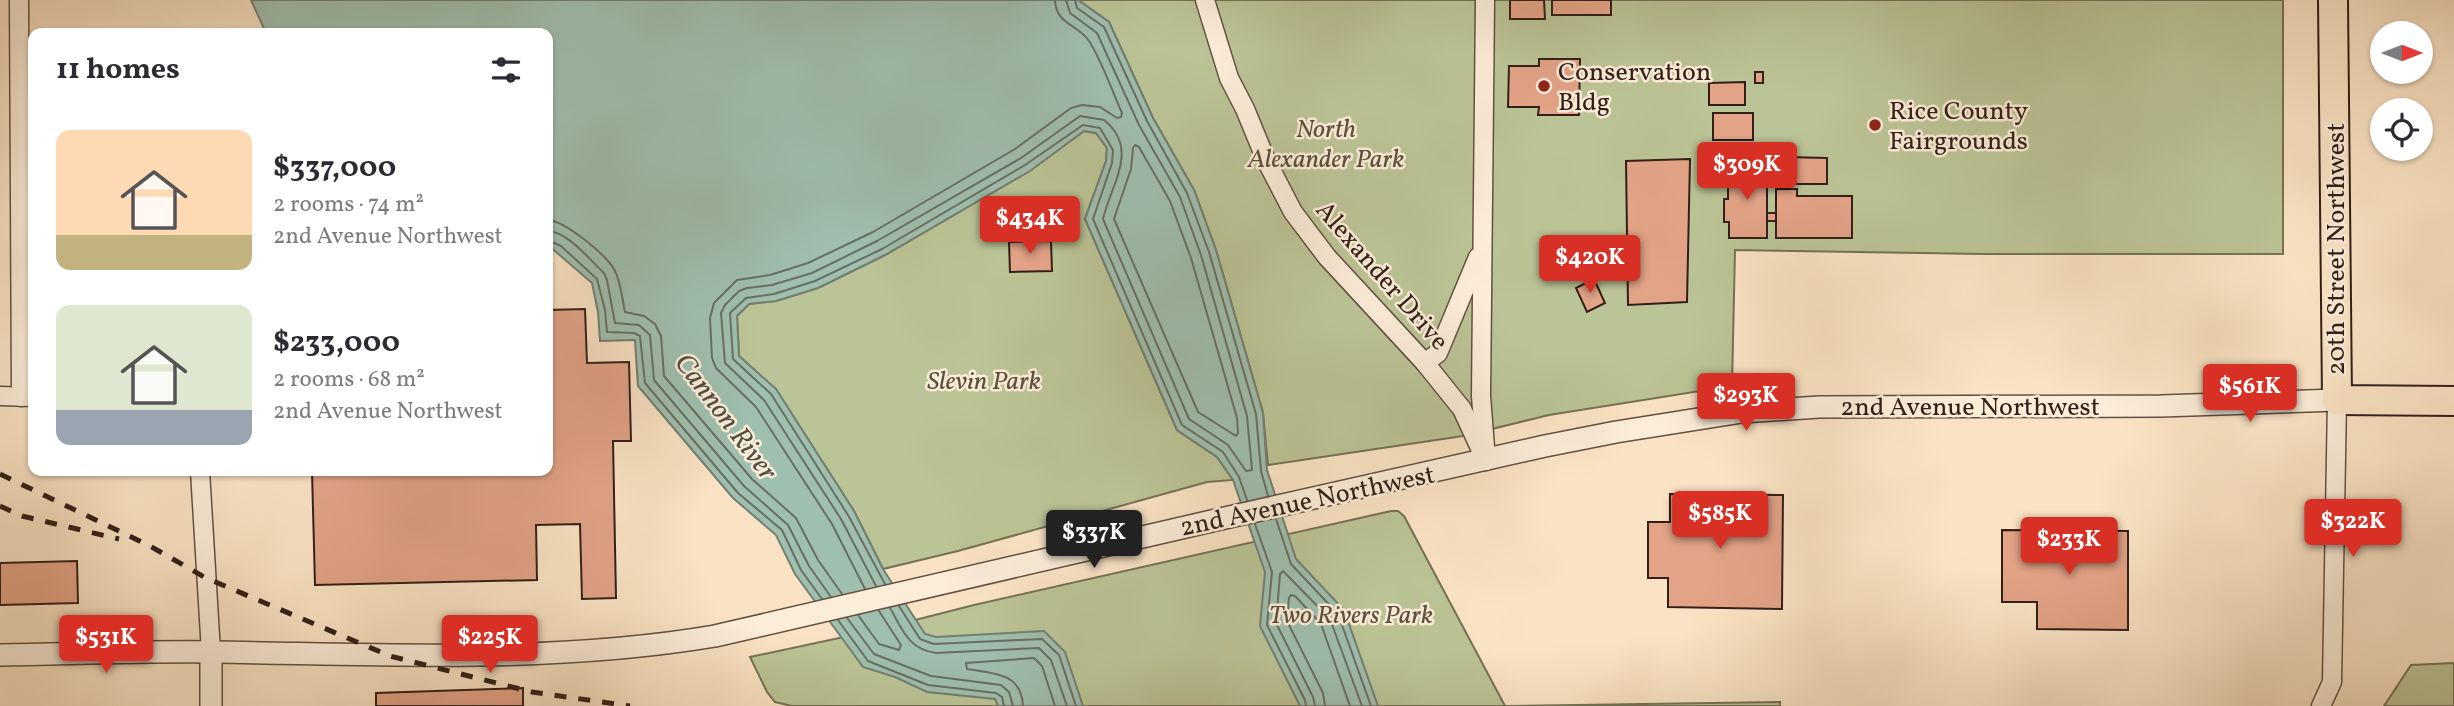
<!DOCTYPE html>
<html lang="en">
<head>
<meta charset="utf-8">
<style>
	body { margin:0; font-family:Vollkorn,serif; background:#f2f2f3; color:#2b2b33; height:100vh; display:flex; flex-direction:column; font-size:26px; white-space:nowrap }
	* { box-sizing:border-box; margin:0 }
	p { font-size:23px; color:#7c7c81 }
	.icon { flex:none; width:38px; height:38px; fill:none; stroke:currentColor; stroke-width:2; stroke-linecap:round; stroke-linejoin:round }
	.map { position:relative; flex:1; overflow:hidden }
	.details { position:absolute; left:28px; top:28px; width:525px; height:448px; display:flex; flex-direction:column; background:#fff; border-radius:14px; box-shadow:0 2px 5px #0004 }
	.details>* { flex:none }
	.needle { width:46px; rotate:90deg }
	.controls { position:absolute; left:2370px; top:21px; display:grid; gap:14px }
	.controls a { display:grid; place-items:center; width:63px; height:63px; border-radius:50%; background:#fff; box-shadow:0 2px 5px #0004; font-size:35px }
	.price { position:absolute; translate:-50% -60px; padding:0 16px; border-radius:7px; background:#d93025; color:#fff; font-size:23px; line-height:46px; filter:drop-shadow(0 2px 4px #0008) }
	.price::after { content:''; position:absolute; left:50%; top:42px; width:21px; height:16px; margin-left:-10px; background:inherit; clip-path:polygon(0 0,100% 0,50% 100%) }
	.price.current { background:#222; color:#fff }
	ul { padding:0; list-style:none }
	li { display:flex; align-items:center; gap:21px; height:175px; padding:0 28px }
	li span { display:grid; place-items:center; flex:none; width:196px; height:140px; border-radius:14px; color:#555 }
	li>.icon { margin-inline-start:auto }
	span .icon { width:84px; height:84px; fill:#fffc; stroke-width:1 }
	li b { font-size:30px }
	h2 { display:flex; justify-content:space-between; align-items:center; height:84px; padding:0 28px; font-size:30px }
	.map>svg:first-child { display:block }
	.green { fill:#bbc496; stroke:#767257; stroke-width:2 }
	.water { fill:#9fbfaf; stroke:#737f73; stroke-width:2 }
	.lines { fill:none; stroke-linecap:round; stroke-linejoin:round }
	.shore { stroke:#686f64; stroke-width:2 }
	.building { fill:#e3a387; stroke:#311f18; stroke-width:2 }
	.minor-casing { stroke:#635043; stroke-width:21 }
	.tertiary-casing { stroke:#635043; stroke-width:24 }
	.trunk-casing { stroke:#311f18; stroke-width:32 }
	.minor { stroke:#fcedd9; stroke-width:18 }
	.tertiary { stroke:#fcedd9; stroke-width:21 }
	.trunk { stroke:#fae3c4; stroke-width:28 }
	.rail { stroke:#311f18; stroke-width:5; stroke-dasharray:12 12; stroke-linecap:butt }
	.poi-dot { fill:#8f2418; stroke:#fcedd9; stroke-width:2.5 }
	.labels { text-anchor:middle; stroke-width:5; stroke-linejoin:round; paint-order:stroke }
	.poi-label { font-size:26px; fill:#311f18; stroke:#fcedd9; text-anchor:start }
	.park-label { font-size:26px; font-style:italic; fill:#5a513e; stroke:#fcedd9 }
	.street-label { font-size:26px; fill:#311f18; stroke:#fcedd9 }
	.water-label { font-size:28px; font-style:italic; fill:#524f45; stroke:#fcedd9 }
</style>
</head>
<body>
<div class="map">
<svg width="2454" height="706" viewBox="0 0 2454 706">
	<rect width="100%" height="100%" fill="#fae3c4"/>
	<filter id="stains"><feTurbulence type="fractalNoise" baseFrequency=".00286" numOctaves="4"/><feColorMatrix values="0 0 0 0 .2 0 0 0 0 .09 0 0 0 0 .02 0 0 0 .5 -.17"/></filter>
	<radialGradient id="worn" r=".72"><stop offset=".6" stop-color="#630" stop-opacity="0"/><stop offset="1" stop-color="#630" stop-opacity=".3"/></radialGradient>
	<!-- green -->
	<g class="green">
		<path d="M1078 0H2283V254H1984L1735 250 1732 386 1549 415 1463 436 1268 465 1263 413 1216 250 1194 190 1153 118 1109 22Z"/>
		<path d="M1084 131 1096 133 1107 148 1106 161 1085 219 1177 430 1217 457 1233 480 1207 482 958 551 883 569 854 511 776 390 739 356 737 316 749 304 776 301 818 288 885 255 1029 171Z"/>
		<path d="M1391 511H1398L1404 516 1505 706 1780 702V706H792L775 702 767 692 750 657 872 631 974 605Z"/>
		<path d="M2454 663V706H2384L2411 665Z"/>
	</g>
	<!-- water -->
	<path class="water" d="M251 0H1078L1109 22 1153 118 1194 190 1216 250 1263 413 1267 470 1296 559 1344 610 1378 706H1300L1260 626 1265 572 1233 480 1217 457 1177 430 1085 219 1106 161 1107 148 1096 133 1084 131 1030 171 885 255 818 288 776 301 749 304 737 316 739 356 776 389 854 511 883 569 925 634 936 637 1044 631 1065 652 1083 706H998L995 699 927 692 895 677 863 667 795 574 776 535 733 498 638 386 635 340 600 341 598 312 592 283 548 245V33H266Z"/>
	<g class="lines">
		<!-- shore -->
		<g class="shore">
			<path d="M1075 0 1077 8 1104 27 1147 121 1187 193 1209 252 1256 414 1261 471 1268 496"/>
			<path d="M1135 145 1139 147 1170 201 1191 258 1237 418 1238 433 1236 436 1198 412 1114 219 1131 169 1133 148Z"/>
			<path d="M548 220C565 221 605 254 614 269 621 281 622 299 625 312L644 316 655 324 661 336 664 376 752 479 796 518 818 560 842 594"/>
			<path d="M548 231C568 232 589 259 604 273L607 280 615 323 639 325 650 335 654 380 744 486 788 525 809 566 831 597"/>
			<path d="M548 240 561 246 597 279 605 310 607 332 634 333 640 336 645 383 738 493 782 530 801 570 822 599"/>
			<path d="M1276 519 1291 564 1338 614 1371 706"/>
			<path d="M1255 524 1272 572 1267 625 1305 700 1306 706"/>
			<path d="M885 584 848 515 771 394 733 359 730 313 746 298 774 294 815 281 882 249 1025 165 1083 125 1100 128 1113 150 1112 163 1093 219 1182 425 1223 452 1239 477 1247 500"/>
			<path d="M876 586 841 519 764 400 725 363 721 313 725 305 739 291 747 288 772 285 812 273 877 241 1021 158 1080 116 1104 120C1140 149 1111 184 1103 219L1189 419 1228 445 1246 471 1252 470 1247 416 1201 255 1180 197 1139 125 1097 33 1070 13 1066 0"/>
			<path d="M865 589 832 524 756 407 716 368 712 358 710 318 714 303 737 280 770 275 808 263 873 232 1015 149 1071 108 1082 105 1100 107 1117 118 1121 117 1122 113C1112 91 1102 61 1089 41 1078 24 1056 25 1055 0"/>
			<path d="M899 606 920 639 934 644 1042 639 1059 655 1076 706"/>
			<path d="M890 608C903 630 908 649 936 653L1039 648 1051 660 1067 706"/>
			<path d="M858 615 879 644 899 650 901 645 879 611"/>
			<path d="M847 618 874 654 931 676 1001 685 1009 692 1013 706"/>
			<path d="M838 620 868 661 928 685 996 693 1002 697 1004 706"/>
			<path d="M1023 706C1022 673 993 673 967 669L966 663 1034 658 1042 666 1055 706"/>
			<path d="M1315 706 1313 697 1276 623 1280 574 1283 571 1330 619 1362 706"/>
			<path d="M1325 706 1323 693 1287 621 1289 598 1291 595 1295 596 1321 624 1350 706"/>
		</g>
	</g>
	<!-- building -->
	<g class="building">
		<path d="M1510 0H1544L1545 19H1510Z"/>
		<rect x="1552" y="0" width="59" height="15"/>
		<path d="M1539 59H1580L1579 115H1538L1539 107H1508L1509 66H1539Z"/>
		<rect x="1755" y="72" width="8" height="11"/>
		<path d="M1745 82V105H1709V83Z"/>
		<rect x="1713" y="113" width="40" height="27"/>
		<path d="M1787 157 1827 158V184H1787Z"/>
		<path d="M1690 159 1687 302 1628 305 1626 161Z"/>
		<path d="M1728 166H1767V238H1729V222H1724V199H1728Z"/>
		<path d="M1776 189H1797V196H1852V238H1776Z"/>
		<rect x="1767" y="213" width="9" height="8"/>
		<path d="M1051 241 1052 271 1010 272 1009 242Z"/>
		<path d="M1594 279 1605 303 1587 312 1576 288Z"/>
		<path d="M585 309 587 363 629 362 631 441H613L616 598 582 599 580 524 536 525 537 580 315 585 312 471H548V310Z"/>
		<path d="M1670 494 1783 495 1782 609 1668 607V578H1648V522H1670Z"/>
		<path d="M2002 530 2128 531V630L2037 629V602H2002Z"/>
		<path d="M77 561 78 603 0 605V563Z"/>
		<path d="M523 688V706H376V693Z"/>
	</g>
	<g class="lines">
		<defs>
			<g id="minor">
				<path d="M19 0 21 397"/>
				<path d="M1205 0 1229 78 1245 109 1266 160 1293 212 1327 257 1425 363 1462 409 1486 461"/>
				<path d="M1425 363 1438 353 1478 257"/>
				<path d="M0 396 33 397"/>
				<path d="M1485 447 1481 396 1485 0"/>
				<path d="M200 471 211 652"/>
				<path d="M2321 706 2332 682 2337 400"/>
			</g>
			<g id="tertiary">
				<path d="M211 652V706"/>
				<path d="M0 655C71 654 142 651 212 652 380 654 549 664 715 636L1216 520 1545 446 1616 432 1742 412 1819 407 2161 406 2337 400"/>
			</g>
			<path id="trunk" d="M2333 0 2337 400 2454 401"/>
		</defs>
		<!-- minor casing -->
		<use href="#minor" class="minor-casing"/>
		<!-- tertiary casing -->
		<use href="#tertiary" class="tertiary-casing"/>
		<!-- trunk casing -->
		<use href="#trunk" class="trunk-casing"/>
		<!-- minor -->
		<use href="#minor" class="minor"/>
		<!-- tertiary -->
		<use href="#tertiary" class="tertiary"/>
		<!-- trunk -->
		<use href="#trunk" class="trunk"/>
		<!-- rail -->
		<g class="rail">
			<path d="M0 474 150 546 206 578 390 656 532 692 630 706"/>
			<path d="M0 506 22 516 119 539"/>
		</g>
	</g>
	<!-- markers -->
	<g class="poi-dot">
		<circle cx="1544" cy="86" r="7"/>
		<circle cx="1875" cy="125" r="7"/>
	</g>
	<g class="labels">
		<!-- poi labels -->
		<g class="poi-label">
			<text x="1558" y="80">Conservation<tspan x="1558" dy="30">Bldg</tspan></text>
			<text x="1889" y="119">Rice County<tspan x="1889" dy="30">Fairgrounds</tspan></text>
		</g>
		<!-- park labels -->
		<g class="park-label">
			<text x="1326" y="137">North<tspan x="1326" dy="30">Alexander Park</tspan></text>
			<text x="984" y="389">Slevin Park</text>
			<text x="1351" y="623">Two Rivers Park</text>
		</g>
		<!-- street labels -->
		<g class="street-label">
			<text transform="translate(2335 249) rotate(-90)" y="9">20th Street Northwest</text>
			<text transform="translate(1383 275) rotate(49)" y="9">Alexander Drive</text>
			<text x="1970" y="415">2nd Avenue Northwest</text>
			<text transform="translate(1307 500) rotate(-12)" y="9">2nd Avenue Northwest</text>
		</g>
		<!-- water labels -->
		<g class="water-label">
			<text transform="translate(727 416) rotate(53)" y="10">Cannon River</text>
		</g>
	</g>
	<rect width="100%" height="100%" filter="url(#stains)"/>
	<rect width="100%" height="100%" fill="url(#worn)"/>
</svg>
<div class="controls">
<a><svg class="needle" viewBox="-14 -14 28 28"><path d="M0-13l5 13h-10z" fill="#e53935"/><path d="M0 13l5-13h-10z" fill="#7c7c81"/></svg></a>
<a><svg class="icon" aria-label="locate" viewBox="0 0 24 24"><circle cx="12" cy="12" r="6"/><path d="M12 2v4M12 18v4M2 12h4M18 12h4"/></svg></a>
</div>
<b class="price" style="left:1747px;top:202px">$309K</b>
<b class="price" style="left:1030px;top:256px">$434K</b>
<b class="price" style="left:1590px;top:295px">$420K</b>
<b class="price" style="left:2250px;top:424px">$561K</b>
<b class="price" style="left:1746px;top:433px">$293K</b>
<b class="price" style="left:1720px;top:551px">$585K</b>
<b class="price" style="left:2353px;top:559px">$322K</b>
<b class="price current" style="left:1094px;top:570px">$337K</b>
<b class="price" style="left:2069px;top:577px">$233K</b>
<b class="price" style="left:106px;top:675px">$531K</b>
<b class="price" style="left:490px;top:675px">$225K</b>
<section class="details">
<h2>11 homes<svg class="icon" aria-label="filters" viewBox="0 0 24 24"><path d="M4 7h16M4 17h16"/><circle cx="9" cy="7" r="2"/><circle cx="15" cy="17" r="2"/></svg></h2>
<ul>
<li><span style="background:linear-gradient(#ffd9b3 75%,#c2b280 0)"><svg class="icon" aria-label="home" viewBox="0 0 24 24"><path d="M3 11l9-7 9 7M6 9v11h12V9"/></svg></span><div><b>$337,000</b><p>2 rooms · 74 m²</p><p>2nd Avenue Northwest</p></div></li>
<li><span style="background:linear-gradient(#dfe7d0 75%,#9aa5b1 0)"><svg class="icon" aria-label="home" viewBox="0 0 24 24"><path d="M3 11l9-7 9 7M6 9v11h12V9"/></svg></span><div><b>$233,000</b><p>2 rooms · 68 m²</p><p>2nd Avenue Northwest</p></div></li>
</ul>
</section>
</div>
</body>
</html>
